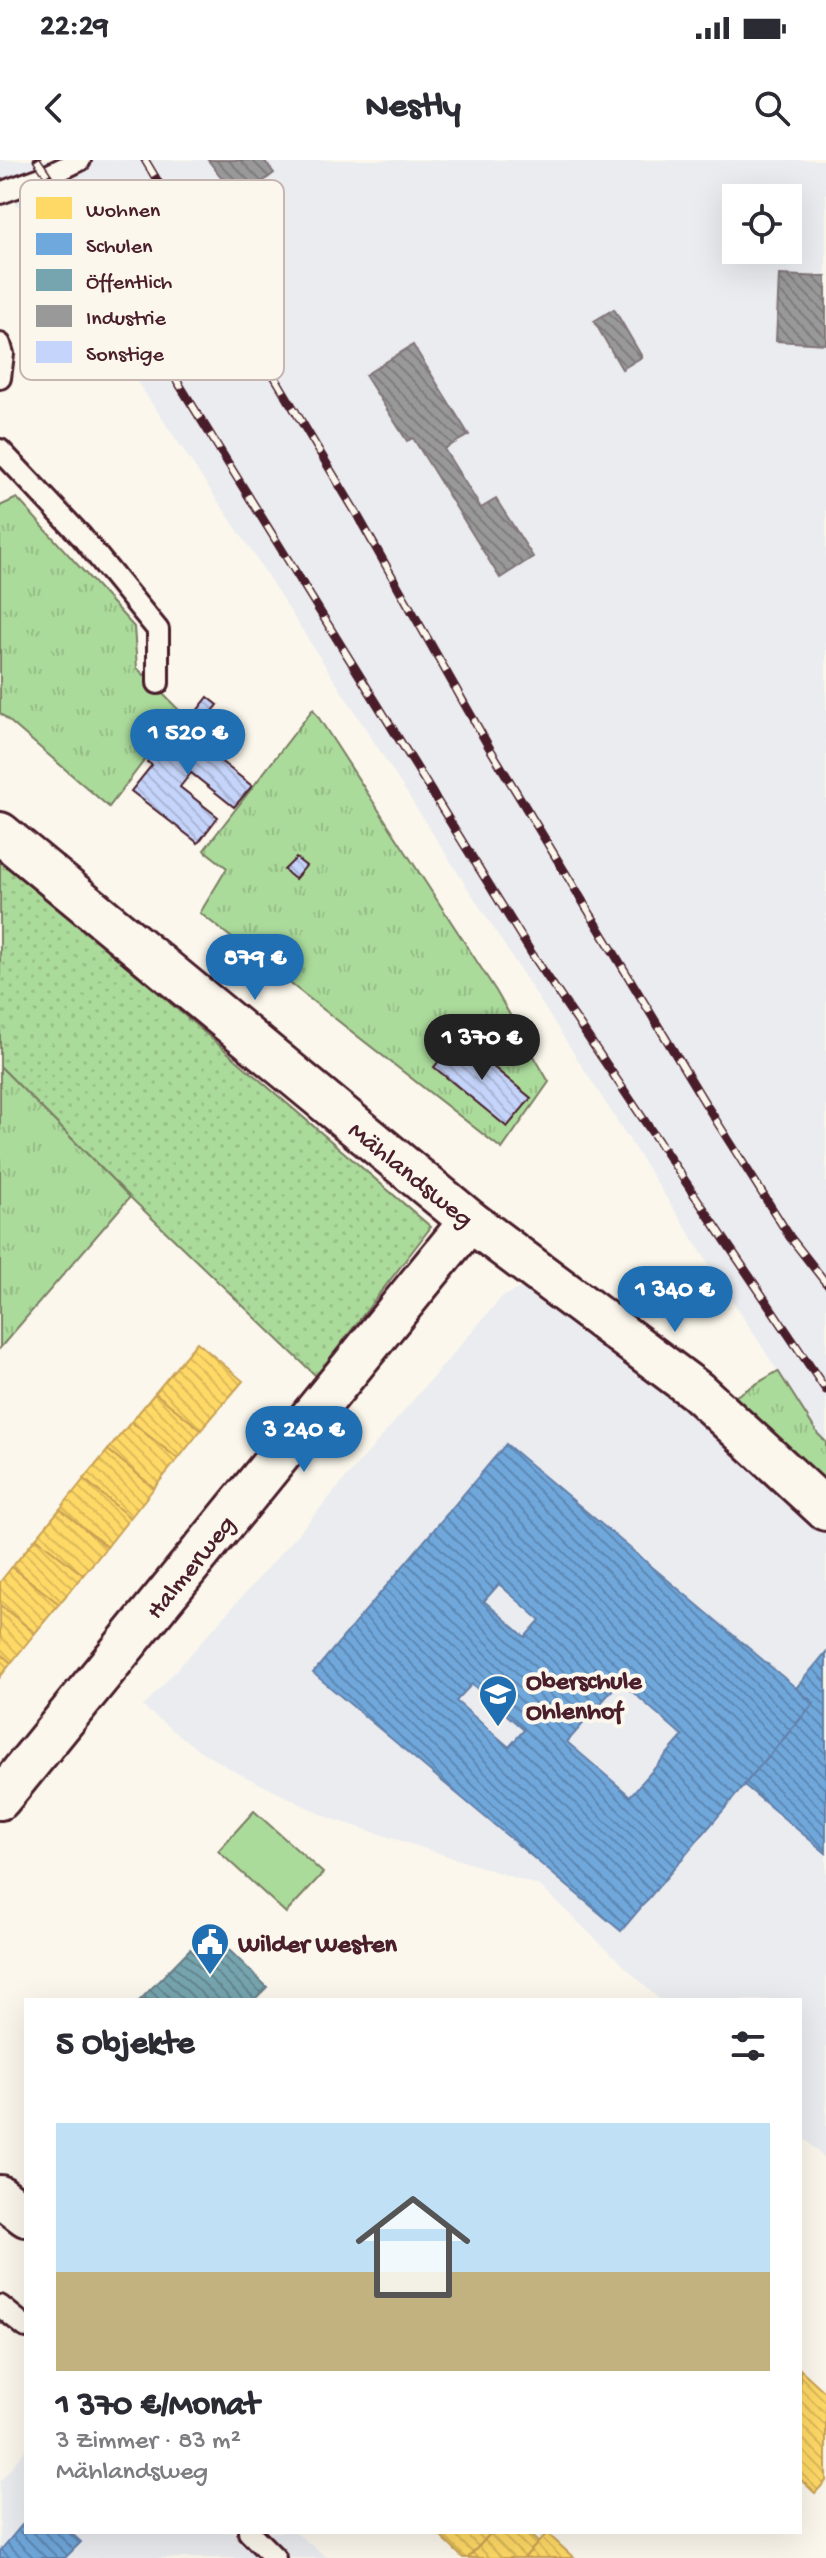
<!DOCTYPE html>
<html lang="de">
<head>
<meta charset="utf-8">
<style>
	body { margin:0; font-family:"Gochi Hand",sans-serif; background:#f2f2f3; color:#2b2b33; height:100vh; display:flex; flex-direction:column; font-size:30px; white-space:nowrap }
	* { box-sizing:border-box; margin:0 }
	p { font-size:26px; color:#7c7c81 }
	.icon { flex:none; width:44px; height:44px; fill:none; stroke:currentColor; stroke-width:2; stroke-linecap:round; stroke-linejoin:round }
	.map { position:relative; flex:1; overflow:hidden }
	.drawer { position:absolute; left:24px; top:1838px; width:778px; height:536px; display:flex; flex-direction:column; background:#fff; border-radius:0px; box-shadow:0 8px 32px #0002 }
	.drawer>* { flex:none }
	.tools { position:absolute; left:722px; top:24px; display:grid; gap:16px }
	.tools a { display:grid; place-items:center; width:80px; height:80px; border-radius:0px; background:#fff; box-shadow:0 8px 32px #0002; font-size:40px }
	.price { position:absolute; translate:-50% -68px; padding:0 18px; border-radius:28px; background:#1f6fb2; color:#fff; font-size:26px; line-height:52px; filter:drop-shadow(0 2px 4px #0008) }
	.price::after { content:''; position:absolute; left:50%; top:48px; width:24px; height:18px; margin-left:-12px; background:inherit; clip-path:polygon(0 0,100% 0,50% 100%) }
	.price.active { background:#222; color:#fff }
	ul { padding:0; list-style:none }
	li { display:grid; align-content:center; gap:16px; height:424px; padding:0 32px }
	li+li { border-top:2px solid #e1e1e2 }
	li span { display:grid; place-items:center; height:248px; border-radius:0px; color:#555 }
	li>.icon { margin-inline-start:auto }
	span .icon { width:144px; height:144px; fill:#fffc; stroke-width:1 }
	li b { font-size:34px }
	h2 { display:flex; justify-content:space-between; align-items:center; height:96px; padding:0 32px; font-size:34px }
	.status { display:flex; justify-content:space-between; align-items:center; height:56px; padding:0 40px; background:#fff; direction:ltr }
	.status svg { height:22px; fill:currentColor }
	header { display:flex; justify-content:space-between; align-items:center; height:104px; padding:0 32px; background:#fff; font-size:36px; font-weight:700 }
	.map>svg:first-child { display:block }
	.built { fill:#eaecf0; fill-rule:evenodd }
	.grass { fill:url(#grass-tufts); stroke:#7a7d63; stroke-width:2 }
	.park { fill:url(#park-dots); stroke:#7a7d63; stroke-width:2 }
	.pitch { fill:#abdb9b; stroke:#7a7d63; stroke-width:2 }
	.homes { fill:url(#homes-back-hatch); stroke:#c9a154; stroke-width:2 }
	.schools { fill:url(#schools-back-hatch); stroke:#647fa7; stroke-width:2; fill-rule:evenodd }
	.public { fill:url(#public-back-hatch); stroke:#697d87; stroke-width:2 }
	.industry { fill:url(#industry-back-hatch); stroke:#817478; stroke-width:2 }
	.building { fill:url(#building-back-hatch); stroke:#4a1f2b; stroke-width:2 }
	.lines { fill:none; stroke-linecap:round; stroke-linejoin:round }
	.lane-casing { stroke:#4a1f2b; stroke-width:26 }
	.street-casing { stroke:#4a1f2b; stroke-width:46 }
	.lane { stroke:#fbf7ec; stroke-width:20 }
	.street { stroke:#fbf7ec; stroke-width:40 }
	.rail-casing { stroke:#4a1f2b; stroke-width:9 }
	.rail { stroke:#fbf7ec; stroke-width:6; stroke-dasharray:18; stroke-linecap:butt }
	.labels { text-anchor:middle; stroke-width:8; stroke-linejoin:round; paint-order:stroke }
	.street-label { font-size:26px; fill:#4a1f2b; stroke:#fbf7ec }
	.poi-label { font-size:26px; font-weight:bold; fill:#4a1f2b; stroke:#fbf7ec; text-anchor:start }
	.key { fill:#fbf7ec; stroke:#c6b6b2; stroke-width:2 }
	.key-label { font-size:22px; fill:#4a1f2b }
</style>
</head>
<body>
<div class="status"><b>22:29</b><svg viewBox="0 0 49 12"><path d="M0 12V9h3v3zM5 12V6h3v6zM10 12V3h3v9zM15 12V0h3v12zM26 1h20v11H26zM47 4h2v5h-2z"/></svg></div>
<header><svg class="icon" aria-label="back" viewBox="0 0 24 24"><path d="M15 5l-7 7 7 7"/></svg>Nestly<svg class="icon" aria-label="search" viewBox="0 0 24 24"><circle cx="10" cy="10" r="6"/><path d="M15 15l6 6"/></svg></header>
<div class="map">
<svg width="826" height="2398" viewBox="0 0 826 2398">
	<defs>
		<pattern id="grass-tufts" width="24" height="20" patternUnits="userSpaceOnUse" patternTransform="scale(2)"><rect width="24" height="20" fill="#abdb9b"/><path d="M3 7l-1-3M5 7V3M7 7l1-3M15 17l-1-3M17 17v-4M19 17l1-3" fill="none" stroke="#95bc86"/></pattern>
		<pattern id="park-dots" width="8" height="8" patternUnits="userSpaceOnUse" patternTransform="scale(2)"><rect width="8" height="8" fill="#abdb9b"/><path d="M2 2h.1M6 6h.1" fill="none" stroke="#95bc86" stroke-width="1.8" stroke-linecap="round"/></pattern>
		<pattern id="homes-back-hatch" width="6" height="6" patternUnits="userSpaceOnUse" patternTransform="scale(2)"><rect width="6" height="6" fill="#ffd966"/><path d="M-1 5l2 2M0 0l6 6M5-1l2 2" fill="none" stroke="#dcba59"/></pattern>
		<pattern id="schools-back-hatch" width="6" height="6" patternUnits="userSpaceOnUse" patternTransform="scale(2)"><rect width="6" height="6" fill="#6fa8dc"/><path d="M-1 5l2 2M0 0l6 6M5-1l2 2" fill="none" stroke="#5d88b3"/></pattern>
		<pattern id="public-back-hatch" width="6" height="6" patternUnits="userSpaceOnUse" patternTransform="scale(2)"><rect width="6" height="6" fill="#76a5af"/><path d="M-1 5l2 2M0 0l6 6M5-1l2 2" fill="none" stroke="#63868f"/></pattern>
		<pattern id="industry-back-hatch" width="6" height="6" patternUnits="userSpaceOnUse" patternTransform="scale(2)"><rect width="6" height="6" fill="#999"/><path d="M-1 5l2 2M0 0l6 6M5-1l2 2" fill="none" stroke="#7f7c7d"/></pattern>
		<pattern id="building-back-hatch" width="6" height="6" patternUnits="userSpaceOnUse" patternTransform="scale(2)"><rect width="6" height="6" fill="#c4d4fa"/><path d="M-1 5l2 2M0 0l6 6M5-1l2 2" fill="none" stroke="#aab6d6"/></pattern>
	</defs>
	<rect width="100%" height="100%" fill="#fbf7ec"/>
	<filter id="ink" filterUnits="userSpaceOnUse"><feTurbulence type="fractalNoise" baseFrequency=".0125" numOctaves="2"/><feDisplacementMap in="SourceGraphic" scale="16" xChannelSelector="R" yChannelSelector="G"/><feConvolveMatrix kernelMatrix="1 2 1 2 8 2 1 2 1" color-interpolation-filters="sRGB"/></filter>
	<g filter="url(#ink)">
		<!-- built -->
		<g class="built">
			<path d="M0 0H826V1282L818 1274 249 387 0 19ZM736 38H788V90H736Z"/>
			<path d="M531 1123 775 1323 826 1370V2000L800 1974V1840H660L540 1726 327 1657 236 1612 197 1589 143 1547 291 1382 502 1137Z"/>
			<path d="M26 2289V2372H295L328 2398H0V2322Z"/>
		</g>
		<!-- grass -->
		<g class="grass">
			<path d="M17 338 134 467 137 508 181 552 109 647 0 553V346Z"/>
			<path d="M313 549 496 831 549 922 502 989 200 753 227 708 204 690Z"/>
			<path d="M0 906 130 1037 0 1188Z"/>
			<path d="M778 1211 818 1274 826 1282V1324L731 1239Z"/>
		</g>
		<!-- park -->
		<path class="park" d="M0 697 431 1067 316 1216 130 1037 0 906Z"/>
		<!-- pitch -->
		<path class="pitch" d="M254 1651 323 1713 286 1753 218 1691Z"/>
		<!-- homes -->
		<g class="homes">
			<path d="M197 1182 243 1221 201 1270 155 1233Z"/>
			<path d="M155 1233 201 1270 178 1299 131 1262Z"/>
			<path d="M131 1262 178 1299 154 1328 108 1290Z"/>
			<path d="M108 1290 154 1328 130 1358 84 1319Z"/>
			<path d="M84 1319 130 1358 107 1387 60 1349Z"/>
			<path d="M60 1349 107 1387 83 1415 36 1378Z"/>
			<path d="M36 1378 83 1415 59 1444 12 1407Z"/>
			<path d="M12 1407 59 1444 35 1473 0 1445V1422Z"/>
			<path d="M0 1445 35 1473 11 1503 0 1493Z"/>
			<path d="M0 1493 11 1503 0 1517Z"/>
			<path d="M800 2209 826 2233V2321L815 2333 800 2319Z"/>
			<path d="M436 2372H492L468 2398H463Z"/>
			<path d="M492 2372H527L539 2383 524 2398H468Z"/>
			<path d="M547 2373 574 2398H524Z"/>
		</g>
		<!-- schools -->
		<g class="schools">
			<path d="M506 1284 814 1543 621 1771 313 1513ZM499 1424 540 1460 525 1477 484 1441ZM620 1521 683 1576 630 1636 567 1582ZM472 1524 524 1570 509 1587 456 1541Z"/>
			<path d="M826 1492V1693L744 1625 814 1543 796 1528Z"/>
			<path d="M26 2360V2372H70L81 2382 65 2398H0V2391Z"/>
		</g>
		<!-- public -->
		<path class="public" d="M226 1787 267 1827 254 1840H140L190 1789 208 1806Z"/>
		<!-- industry -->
		<g class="industry">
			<path d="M208 0H264L274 13 239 40Z"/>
			<path d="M779 115 826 117V184L776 181Z"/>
			<path d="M614 149 642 197 622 209 594 161Z"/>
			<path d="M413 185 469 275 444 289 481 348 496 339 533 397 500 418 413 278 407 281 365 215Z"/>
		</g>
		<!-- building -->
		<g class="building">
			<path d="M208 537 218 545 205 561 212 567 199 584 252 626 234 647 191 613 180 627 218 657 198 683 131 631 152 605 147 602 175 566 181 571Z"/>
			<path d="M296 698 306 706 295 719 284 710Z"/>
			<path d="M458 878 531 938 507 967 434 907Z"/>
		</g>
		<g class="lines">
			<defs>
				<g id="lane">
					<path d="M0 33 47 16 80 0"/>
					<path d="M0 184 3 194 0 218"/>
					<path d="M0 290 81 376 158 470V523"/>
					<path d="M0 2146 26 2167"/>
					<path d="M249 2372 275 2398"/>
				</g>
				<g id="street">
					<path d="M0 673 470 1061 697 1231 826 1350"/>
					<path d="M0 1639 470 1061"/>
					<path d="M0 2036 26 2056"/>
				</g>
			</defs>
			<!-- lane casing -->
			<use href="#lane" class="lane-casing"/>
			<!-- street casing -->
			<use href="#street" class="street-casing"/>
			<!-- lane -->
			<use href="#lane" class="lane"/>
			<!-- street -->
			<use href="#street" class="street"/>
			<defs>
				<g id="rail">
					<path d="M37 0 72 51 532 794 826 1230"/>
					<path d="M145 0 355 351 489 587 705 943 790 1077 826 1123"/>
				</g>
			</defs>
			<!-- rail casing -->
			<use href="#rail" class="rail-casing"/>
			<!-- rail -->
			<use href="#rail" class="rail"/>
		</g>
	</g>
	<!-- icons -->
	<defs>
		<symbol id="school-pin" viewBox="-11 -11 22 30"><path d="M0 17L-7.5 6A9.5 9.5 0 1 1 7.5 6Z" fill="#1f6fb2" stroke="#fbf7ec"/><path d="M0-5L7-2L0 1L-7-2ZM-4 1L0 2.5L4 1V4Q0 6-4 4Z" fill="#fff"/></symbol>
		<symbol id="civic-pin" viewBox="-11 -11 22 30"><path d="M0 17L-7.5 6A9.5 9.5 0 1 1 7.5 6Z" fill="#1f6fb2" stroke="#fbf7ec"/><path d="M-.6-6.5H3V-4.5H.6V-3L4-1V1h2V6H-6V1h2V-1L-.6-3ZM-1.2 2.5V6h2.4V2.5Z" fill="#fff"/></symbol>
	</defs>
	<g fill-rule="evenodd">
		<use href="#school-pin" x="476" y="1512" width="44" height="60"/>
		<use href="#civic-pin" x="188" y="1760" width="44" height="60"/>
	</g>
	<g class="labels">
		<!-- street labels -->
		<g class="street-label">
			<text transform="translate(412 1013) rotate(39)" y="9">Mählandsweg</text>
			<text transform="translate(189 1406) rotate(-51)" y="9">Halmerweg</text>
		</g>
		<!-- poi labels -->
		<g class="poi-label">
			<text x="526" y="1528">Oberschule<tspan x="526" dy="30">Ohlenhof</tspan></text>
			<text x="238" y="1791">Wilder Westen</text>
		</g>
	</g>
	<!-- legend -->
	<rect x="20" y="20" width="264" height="200" rx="12" class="key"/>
	<rect x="36" y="37" width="36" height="22" fill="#ffd966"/>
	<rect x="36" y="73" width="36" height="22" fill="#6fa8dc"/>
	<rect x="36" y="109" width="36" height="22" fill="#76a5af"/>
	<rect x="36" y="145" width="36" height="22" fill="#999"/>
	<rect x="36" y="181" width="36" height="22" fill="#c4d4fa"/>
	<g class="key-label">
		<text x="86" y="56">Wohnen</text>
		<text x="86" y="92">Schulen</text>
		<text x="86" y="128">Öffentlich</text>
		<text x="86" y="164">Industrie</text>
		<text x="86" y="200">Sonstige</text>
	</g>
</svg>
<div class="tools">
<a><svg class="icon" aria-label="locate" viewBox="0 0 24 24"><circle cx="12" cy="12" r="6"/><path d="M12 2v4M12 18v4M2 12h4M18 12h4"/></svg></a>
</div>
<b class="price" style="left:188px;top:617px">1 520 €</b>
<b class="price" style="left:255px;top:842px">879 €</b>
<b class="price active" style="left:482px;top:922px">1 370 €</b>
<b class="price" style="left:675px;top:1174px">1 340 €</b>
<b class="price" style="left:304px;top:1314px">3 240 €</b>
<section class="drawer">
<h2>5 Objekte<svg class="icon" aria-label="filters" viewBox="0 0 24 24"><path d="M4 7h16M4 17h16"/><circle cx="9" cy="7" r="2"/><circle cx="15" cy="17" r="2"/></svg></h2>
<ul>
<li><span style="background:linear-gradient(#bfe0f5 60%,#c2b280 0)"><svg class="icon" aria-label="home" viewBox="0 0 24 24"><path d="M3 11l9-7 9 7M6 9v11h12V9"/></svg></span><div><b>1 370 €/Monat</b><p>3 Zimmer · 83 m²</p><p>Mählandsweg</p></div></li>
</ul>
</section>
</div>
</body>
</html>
